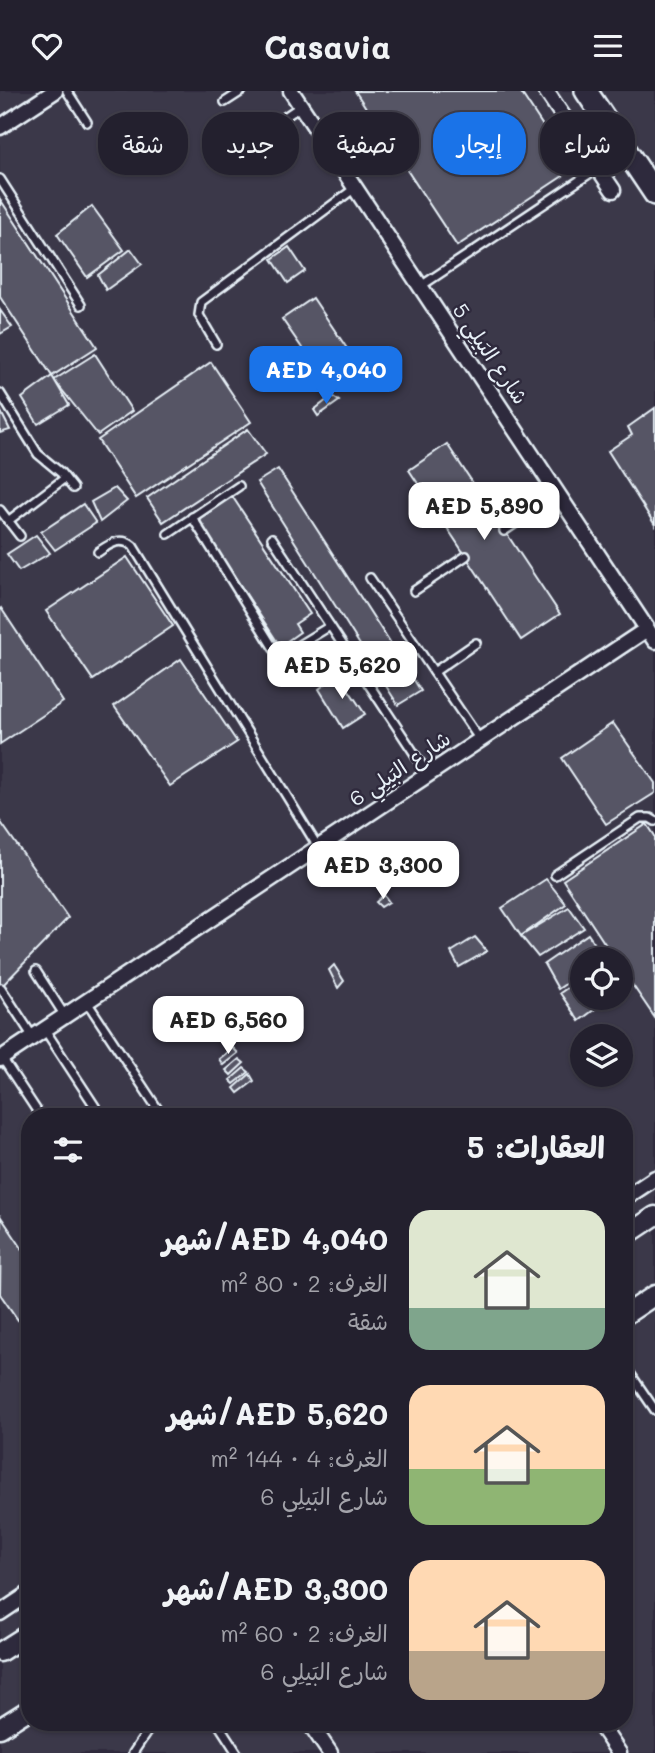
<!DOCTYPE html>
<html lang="ar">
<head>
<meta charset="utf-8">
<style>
	body { margin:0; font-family:Mali,"Playpen Sans Arabic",sans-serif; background:#2f2d3a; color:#f1f3f6; direction:rtl; height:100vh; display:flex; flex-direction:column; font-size:26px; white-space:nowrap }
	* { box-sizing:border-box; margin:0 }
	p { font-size:23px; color:#a3a3aa }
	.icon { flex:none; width:38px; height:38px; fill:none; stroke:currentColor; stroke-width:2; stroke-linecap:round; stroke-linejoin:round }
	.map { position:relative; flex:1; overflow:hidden; direction:ltr }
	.panel { position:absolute; left:21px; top:1017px; width:612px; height:623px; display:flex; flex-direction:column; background:#23202e; border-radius:28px; box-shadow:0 2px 5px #0004,0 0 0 2px #403e4a; direction:rtl }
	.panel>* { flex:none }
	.top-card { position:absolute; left:21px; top:21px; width:614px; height:63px; direction:rtl; display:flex; gap:14px }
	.buttons { position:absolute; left:570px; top:856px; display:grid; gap:14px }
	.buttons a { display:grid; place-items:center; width:63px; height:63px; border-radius:50%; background:#23202e; box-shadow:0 2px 5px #0004,0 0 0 2px #403e4a; font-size:35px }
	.price { position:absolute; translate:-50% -60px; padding:0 16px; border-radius:14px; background:#fff; color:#222; font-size:23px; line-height:46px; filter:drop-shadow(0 2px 4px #0008) }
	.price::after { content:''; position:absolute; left:50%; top:42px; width:21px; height:16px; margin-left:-10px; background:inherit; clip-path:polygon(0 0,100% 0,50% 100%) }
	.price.selected { background:#1a73e8; color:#fff }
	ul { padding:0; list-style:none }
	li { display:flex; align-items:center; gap:21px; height:175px; padding:0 28px }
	li span { display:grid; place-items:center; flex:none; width:196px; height:140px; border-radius:21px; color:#555 }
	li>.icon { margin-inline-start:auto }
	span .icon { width:84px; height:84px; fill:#fffc; stroke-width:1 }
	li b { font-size:30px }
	h2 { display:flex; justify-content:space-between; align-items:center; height:84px; padding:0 28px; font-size:30px }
	.tag { padding:0 24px; border-radius:28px; background:#23202e; box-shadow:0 2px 5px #0004,0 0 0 2px #403e4a; font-size:24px; line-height:63px }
	.tag.selected { background:#1a73e8; color:#fff }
	header { display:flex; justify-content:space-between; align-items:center; height:91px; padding:0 28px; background:#23202e; font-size:32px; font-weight:700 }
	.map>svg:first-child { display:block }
	.built { fill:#3b3749; fill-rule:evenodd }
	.building { fill:#575565; stroke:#e8f1f8; stroke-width:2 }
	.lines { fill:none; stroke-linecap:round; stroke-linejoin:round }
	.service-casing { stroke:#e8f1f8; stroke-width:12 }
	.minor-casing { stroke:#e8f1f8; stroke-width:19 }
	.tertiary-casing { stroke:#e8f1f8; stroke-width:23 }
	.secondary-casing { stroke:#e8f1f8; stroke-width:26 }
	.service { stroke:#2f2a3d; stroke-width:7 }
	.minor { stroke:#2f2a3d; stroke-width:14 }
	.tertiary { stroke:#2f2a3d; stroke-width:18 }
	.secondary { stroke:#2f2a3d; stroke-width:21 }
	.labels { text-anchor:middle; stroke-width:5; stroke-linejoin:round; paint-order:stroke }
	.street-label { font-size:21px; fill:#e8f1f8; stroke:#2f2a3d }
</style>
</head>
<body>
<header><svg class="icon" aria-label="menu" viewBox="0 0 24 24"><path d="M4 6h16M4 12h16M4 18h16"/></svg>Casavia<svg class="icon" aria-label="heart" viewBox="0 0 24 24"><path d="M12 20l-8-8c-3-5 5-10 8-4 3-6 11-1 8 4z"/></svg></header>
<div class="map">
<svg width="655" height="1662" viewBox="0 0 655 1662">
	<rect width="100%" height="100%" fill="#2f2a3d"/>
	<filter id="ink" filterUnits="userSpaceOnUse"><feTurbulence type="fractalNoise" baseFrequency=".0143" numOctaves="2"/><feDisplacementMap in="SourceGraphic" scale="14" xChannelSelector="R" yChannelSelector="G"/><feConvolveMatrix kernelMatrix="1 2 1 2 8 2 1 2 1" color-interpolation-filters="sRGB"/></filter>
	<g filter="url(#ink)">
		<!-- built -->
		<path class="built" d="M0 0H655V1662H0ZM583 868H621V906H583ZM583 945H621V984H583ZM30 1026H625V1631H30Z"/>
		<!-- building -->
		<g class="building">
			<path d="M355 0H520L572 79 457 155Z"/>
			<path d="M0 108 97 256 52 285 0 206Z"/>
			<path d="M92 115 124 159 87 186 57 143Z"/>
			<path d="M289 156 305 180 288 192 272 168Z"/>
			<path d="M131 158 142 173 106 199 98 184Z"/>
			<path d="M313 207 350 262 320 283 282 228Z"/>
			<path d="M0 219 12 236 0 243Z"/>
			<path d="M95 263 132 320 98 344 54 289Z"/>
			<path d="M211 271 251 331 136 407 98 349Z"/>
			<path d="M52 285 69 314 38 333 22 307Z"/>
			<path d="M332 305 339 310 318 325 314 319Z"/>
			<path d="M655 317V434L608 360 632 344 628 336Z"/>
			<path d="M0 319 10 339 0 342Z"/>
			<path d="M248 338 266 363 163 431 147 407Z"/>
			<path d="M447 353 560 523 521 549 409 379Z"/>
			<path d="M278 378 421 600 398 614 257 391Z"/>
			<path d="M115 397 127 410 100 431 91 411Z"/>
			<path d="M232 405 310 523 295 533 300 541 280 555 197 428Z"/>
			<path d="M83 413 96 432 55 459 41 441Z"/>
			<path d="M36 444 50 462 19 480 7 463Z"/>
			<path d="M127 466 173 535 93 589 46 520Z"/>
			<path d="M1 517 63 611 0 653V518Z"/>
			<path d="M181 568 237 651 170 695 114 615Z"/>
			<path d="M338 583 365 623 343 637 319 598Z"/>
			<path d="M613 632 655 692V702L606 733 562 667Z"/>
			<path d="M0 730 68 827 0 897Z"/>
			<path d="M647 733 655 745V927L621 877V868H615L563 789Z"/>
			<path d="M546 788 566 813 521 845 502 817Z"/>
			<path d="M384 804 389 811 381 816 376 811Z"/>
			<path d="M569 816 584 837 538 866 521 845Z"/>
			<path d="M588 843 604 866 583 868V881L558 898 544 873Z"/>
			<path d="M475 846 487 860 459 876 451 861Z"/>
			<path d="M334 874 344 890 338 897 329 879Z"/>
			<path d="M583 886V906H611L579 930 560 902Z"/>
			<path d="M233 957 238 962 223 974 219 968Z"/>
			<path d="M239 968 244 972 231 984 226 979Z"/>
			<path d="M244 977 249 981 234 993 230 989Z"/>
			<path d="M250 983 254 990 238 1002 234 997Z"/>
			<path d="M1 1126 30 1169V1221L18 1229 0 1203Z"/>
		</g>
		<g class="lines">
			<defs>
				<g id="service">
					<path d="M67 0 87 31"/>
					<path d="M225 11 242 0"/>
					<path d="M251 49 301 15"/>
					<path d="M0 88 81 214"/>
					<path d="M421 195 598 77"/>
					<path d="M216 253 199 224 201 211 355 97"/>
					<path d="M0 302 38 363 61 382 73 397"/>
					<path d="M0 419 20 445"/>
					<path d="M192 426 274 558 289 560 330 535"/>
					<path d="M8 430 65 387"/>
					<path d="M504 440 558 404"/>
					<path d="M168 443 239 395"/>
					<path d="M272 447 428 683"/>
					<path d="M98 461C110 453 120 445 133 455L318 756"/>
					<path d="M370 487 480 649"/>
					<path d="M414 500 466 465"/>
					<path d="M434 581 476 552"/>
					<path d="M555 784 640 727H650L655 730"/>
					<path d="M36 880 65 925"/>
					<path d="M1 897 33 946"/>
					<path d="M87 911 163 1026"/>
					<path d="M45 939 102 1026"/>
					<path d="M2 967 41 1026"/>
					<path d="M625 1275 655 1319"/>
					<path d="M217 1631 237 1662"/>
					<path d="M133 1662 147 1641 159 1631"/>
				</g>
				<g id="minor">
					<path d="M291 0 655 550"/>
					<path d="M546 0 613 99"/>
					<path d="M0 36 55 0"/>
					<path d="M0 968 647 538"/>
					<path d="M625 1107 655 1087"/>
					<path d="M0 1522 30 1502"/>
					<path d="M309 1631 330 1662"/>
					<path d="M598 1631 619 1662"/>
				</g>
				<g id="tertiary">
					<path d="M625 1145 655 1125"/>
					<path d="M625 1224 655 1204"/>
					<path d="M0 1561 30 1542"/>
					<path d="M0 1637 30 1618"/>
				</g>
				<path id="secondary" d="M586 0 655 103"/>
			</defs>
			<!-- service casing -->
			<use href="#service" class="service-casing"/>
			<!-- minor casing -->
			<use href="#minor" class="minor-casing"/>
			<!-- tertiary casing -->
			<use href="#tertiary" class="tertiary-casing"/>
			<!-- secondary casing -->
			<use href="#secondary" class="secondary-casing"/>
			<!-- service -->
			<use href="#service" class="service"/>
			<!-- minor -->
			<use href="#minor" class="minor"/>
			<!-- tertiary -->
			<use href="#tertiary" class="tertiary"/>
			<!-- secondary -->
			<use href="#secondary" class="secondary"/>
		</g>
	</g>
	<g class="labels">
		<!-- street labels -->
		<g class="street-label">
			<text transform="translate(490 263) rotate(56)" y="7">شارع البَيلِي 5</text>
			<text transform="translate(400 678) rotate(-34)" y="7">شارع البَيلِي 6</text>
		</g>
	</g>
</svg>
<div class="buttons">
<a><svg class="icon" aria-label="locate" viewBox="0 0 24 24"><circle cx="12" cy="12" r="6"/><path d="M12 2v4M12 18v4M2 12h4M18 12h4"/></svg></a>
<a><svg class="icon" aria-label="layers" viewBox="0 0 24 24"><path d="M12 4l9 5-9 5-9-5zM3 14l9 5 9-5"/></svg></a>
</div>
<b class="price selected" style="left:326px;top:315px">AED 4,040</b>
<b class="price" style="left:484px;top:451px">AED 5,890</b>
<b class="price" style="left:342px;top:610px">AED 5,620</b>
<b class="price" style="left:383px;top:810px">AED 3,300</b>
<b class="price" style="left:228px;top:965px">AED 6,560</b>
<div class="top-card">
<a class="tag">شراء</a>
<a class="tag selected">إيجار</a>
<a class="tag">تصفية</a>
<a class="tag">جديد</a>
<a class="tag">شقة</a>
</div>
<section class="panel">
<h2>العقارات: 5<svg class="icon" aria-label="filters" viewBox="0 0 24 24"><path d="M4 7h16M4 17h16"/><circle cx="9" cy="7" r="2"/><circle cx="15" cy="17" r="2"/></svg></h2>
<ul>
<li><span style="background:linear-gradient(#dfe7d0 70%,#7fa58c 0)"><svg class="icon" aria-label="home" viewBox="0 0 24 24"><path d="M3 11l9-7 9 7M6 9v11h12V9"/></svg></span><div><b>AED 4,040/شهر</b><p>الغرف: 2 · 80 m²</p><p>شقة</p></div></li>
<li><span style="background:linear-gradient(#ffd9b3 60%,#8fb573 0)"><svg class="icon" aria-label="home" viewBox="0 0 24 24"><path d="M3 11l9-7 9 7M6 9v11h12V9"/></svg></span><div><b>AED 5,620/شهر</b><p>الغرف: 4 · 144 m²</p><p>شارع البَيلِي 6</p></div></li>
<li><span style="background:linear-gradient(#ffd9b3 65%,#b9a48a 0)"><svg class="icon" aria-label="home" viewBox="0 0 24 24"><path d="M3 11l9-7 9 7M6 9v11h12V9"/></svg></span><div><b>AED 3,300/شهر</b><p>الغرف: 2 · 60 m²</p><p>شارع البَيلِي 6</p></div></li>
</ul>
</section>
</div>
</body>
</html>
